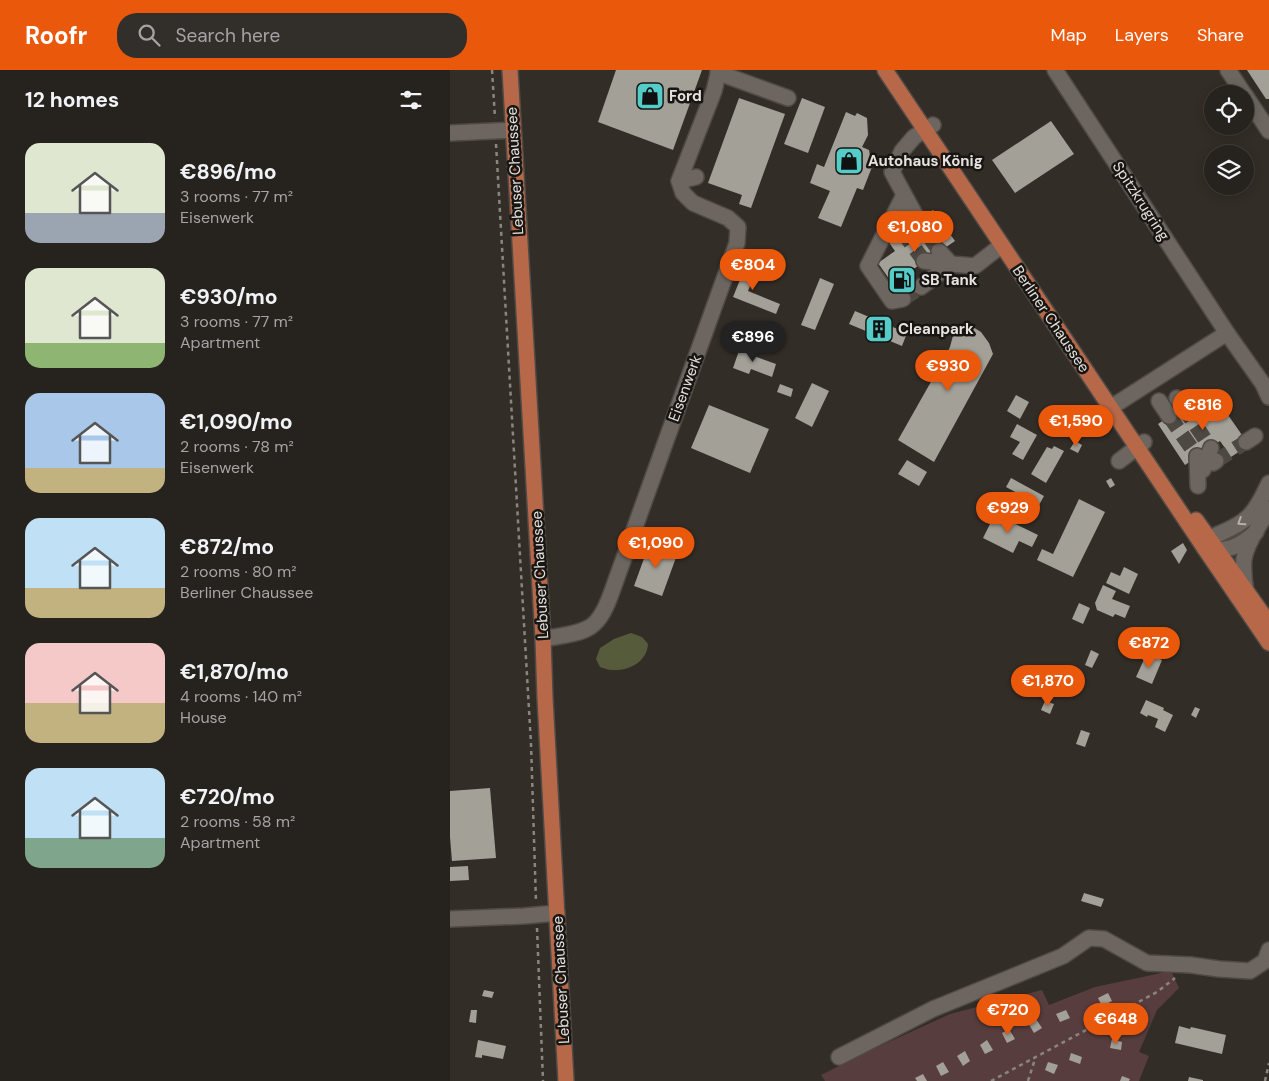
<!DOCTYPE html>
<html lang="en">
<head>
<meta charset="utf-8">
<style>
	body { margin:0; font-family:"DM Sans",sans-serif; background:#322f2a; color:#f1f3f6; height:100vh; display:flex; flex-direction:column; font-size:19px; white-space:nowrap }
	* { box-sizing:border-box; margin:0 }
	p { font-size:16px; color:#a4a4a4 }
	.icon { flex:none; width:28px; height:28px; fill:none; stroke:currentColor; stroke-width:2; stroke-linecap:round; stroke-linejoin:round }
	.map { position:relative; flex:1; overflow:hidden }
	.drawer { display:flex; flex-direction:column; background:#26221d; width:450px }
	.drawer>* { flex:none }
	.tools { position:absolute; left:754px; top:15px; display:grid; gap:10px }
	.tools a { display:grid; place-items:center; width:50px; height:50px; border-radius:50%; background:#26221d; box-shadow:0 2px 12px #0003,0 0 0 1px #423f3b; font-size:25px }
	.price { position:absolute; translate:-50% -42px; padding:0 11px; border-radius:18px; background:#ea580c; color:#fff; font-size:16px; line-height:32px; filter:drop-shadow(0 1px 2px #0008) }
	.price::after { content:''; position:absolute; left:50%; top:30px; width:15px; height:11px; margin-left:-8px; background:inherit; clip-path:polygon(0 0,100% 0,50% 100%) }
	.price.current { background:#222; color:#fff }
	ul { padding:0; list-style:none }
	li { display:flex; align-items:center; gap:15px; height:125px; padding:0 25px }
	li span { display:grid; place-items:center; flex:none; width:140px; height:100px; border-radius:15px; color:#555 }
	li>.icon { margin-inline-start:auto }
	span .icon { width:60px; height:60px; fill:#fffc; stroke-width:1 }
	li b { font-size:21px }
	h2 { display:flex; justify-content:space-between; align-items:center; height:60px; padding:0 25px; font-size:21px }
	header { display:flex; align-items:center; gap:30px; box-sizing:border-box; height:70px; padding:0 25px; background:#ea580c; color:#fff }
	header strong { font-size:24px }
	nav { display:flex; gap:28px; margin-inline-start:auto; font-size:18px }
	.search { width:350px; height:45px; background:#322f2a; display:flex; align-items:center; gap:12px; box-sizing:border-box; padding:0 18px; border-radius:20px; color:#a4a4a4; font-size:19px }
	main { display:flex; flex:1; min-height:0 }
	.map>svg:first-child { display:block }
	.green { fill:#583d3e }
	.water { fill:#565b3c }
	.building { fill:#a3a097 }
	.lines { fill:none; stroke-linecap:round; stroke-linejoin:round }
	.minor-tunnel { stroke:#4e4842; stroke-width:15; stroke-dasharray:15 8; stroke-linecap:butt }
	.minor-casing { stroke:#4f4a46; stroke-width:18 }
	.major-casing { stroke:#4f4a46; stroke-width:18 }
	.path { stroke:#8b8580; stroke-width:2.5; stroke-dasharray:4 4; stroke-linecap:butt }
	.minor { stroke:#6d6660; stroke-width:15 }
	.major { stroke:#b76849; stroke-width:15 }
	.oneway { stroke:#b6b0ac }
	.labels { text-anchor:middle; stroke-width:5; stroke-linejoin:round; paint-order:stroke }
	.poi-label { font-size:15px; font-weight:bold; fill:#e6e2de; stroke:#181613; text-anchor:start }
	.street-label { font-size:15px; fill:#e6e2de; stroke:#181613 }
</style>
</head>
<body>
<header>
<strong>Roofr</strong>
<div class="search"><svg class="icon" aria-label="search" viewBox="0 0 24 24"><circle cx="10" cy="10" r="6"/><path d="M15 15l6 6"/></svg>Search here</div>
<nav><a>Map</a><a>Layers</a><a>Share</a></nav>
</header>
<main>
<section class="drawer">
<h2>12 homes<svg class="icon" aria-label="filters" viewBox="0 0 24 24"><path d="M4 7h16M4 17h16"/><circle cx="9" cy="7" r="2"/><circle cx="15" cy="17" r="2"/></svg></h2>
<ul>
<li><span style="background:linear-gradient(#dfe7d0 70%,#9aa5b1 0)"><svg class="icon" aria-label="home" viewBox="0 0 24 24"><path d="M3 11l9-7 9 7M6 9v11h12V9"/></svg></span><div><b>€896/mo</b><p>3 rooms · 77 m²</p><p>Eisenwerk</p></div></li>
<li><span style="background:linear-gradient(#dfe7d0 75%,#8fb573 0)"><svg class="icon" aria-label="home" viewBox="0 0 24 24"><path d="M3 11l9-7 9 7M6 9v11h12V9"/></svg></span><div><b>€930/mo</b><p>3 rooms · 77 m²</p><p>Apartment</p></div></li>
<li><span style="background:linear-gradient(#a9c7e8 75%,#c2b280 0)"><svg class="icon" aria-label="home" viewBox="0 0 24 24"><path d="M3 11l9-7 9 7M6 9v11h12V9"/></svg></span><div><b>€1,090/mo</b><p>2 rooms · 78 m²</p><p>Eisenwerk</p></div></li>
<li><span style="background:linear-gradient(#bfe0f5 70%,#c2b280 0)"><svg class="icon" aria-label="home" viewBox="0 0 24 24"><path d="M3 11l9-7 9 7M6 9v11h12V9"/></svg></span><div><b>€872/mo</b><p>2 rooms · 80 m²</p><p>Berliner Chaussee</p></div></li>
<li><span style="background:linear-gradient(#f6c9c9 60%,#c2b280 0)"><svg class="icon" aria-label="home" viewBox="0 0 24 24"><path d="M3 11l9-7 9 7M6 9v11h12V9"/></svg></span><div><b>€1,870/mo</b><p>4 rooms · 140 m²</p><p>House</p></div></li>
<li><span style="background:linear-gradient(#bfe0f5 70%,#7fa58c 0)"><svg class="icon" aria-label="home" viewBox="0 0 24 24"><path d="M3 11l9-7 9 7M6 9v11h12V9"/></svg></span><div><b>€720/mo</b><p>2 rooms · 58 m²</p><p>Apartment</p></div></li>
</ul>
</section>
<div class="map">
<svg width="819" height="1011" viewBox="0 0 819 1011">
	<rect width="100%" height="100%" fill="#332d27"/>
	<!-- green -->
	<path class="green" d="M721 901 729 918 707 940 689 982 699 986 689 1011H375L371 1005 417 982 500 944 592 920 599 935 645 917Z"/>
	<!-- water -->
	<path class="water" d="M181 563 192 567 198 574C197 592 179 601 162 600 158 600 154 598 150 597L146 589 150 578 164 569Z"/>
	<!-- building -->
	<g class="building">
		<path d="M166 0H252L223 80 148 52Z"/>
		<path d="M797 0H819V29H816Z"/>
		<path d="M289 28 335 44 301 138 289 134 292 125 258 113Z"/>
		<path d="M352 28 375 37 358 83 334 74Z"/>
		<path d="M396 42 405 46 407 43 417 48 418 65 412 77 419 80 422 97 413 120 407 118 391 157 368 148 380 121 360 113 367 94 374 97Z"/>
		<path d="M601 51 624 84 565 123 542 90Z"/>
		<path d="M483 140 505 171 459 202 473 221 456 233 428 193 445 181 438 171Z"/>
		<path d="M306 187 311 189 298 221 330 234 326 244 283 227 296 195 302 198Z"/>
		<path d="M370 208 384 214 365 260 351 255Z"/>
		<path d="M405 241 457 263 452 276 399 254Z"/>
		<path d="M506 254H515L523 257 531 262 539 273 543 284 484 392 448 370 495 287 500 277Z"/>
		<path d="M291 275 306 281 304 286 326 294 322 307 301 299 299 304 283 298Z"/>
		<path d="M362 313 379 321 362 357 345 348Z"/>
		<path d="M330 314 343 319 341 327 327 322Z"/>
		<path d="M566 325 579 332 570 349 557 341Z"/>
		<path d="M764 325 799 375 769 395 763 386 775 378 770 371 735 395 708 354 742 331 746 337Z"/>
		<path d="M259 335 319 359 300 403 241 378Z"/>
		<path d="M567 354 587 365 573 390 562 384 570 372 560 367Z"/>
		<path d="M625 371 632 375 628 383 620 379Z"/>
		<path d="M604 376 614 381 596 413 581 404 597 377 602 379Z"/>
		<path d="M457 390 477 402 469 416 448 404Z"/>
		<path d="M561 408 594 426 589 435 556 417Z"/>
		<path d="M661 408 665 415 660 418 656 411Z"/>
		<path d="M629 429 655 442 623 507 587 490 592 479 603 484Z"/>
		<path d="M545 444 588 465 582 477 569 471 563 483 533 468Z"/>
		<path d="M200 472 228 482 212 526 184 516Z"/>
		<path d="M733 473 737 480 729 494 721 481Z"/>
		<path d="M674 497 688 504 679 524 656 513 661 502 670 506Z"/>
		<path d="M653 515 666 521 662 529 680 536 675 548 665 544 663 547 647 540 645 533Z"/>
		<path d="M629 533 640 538 633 554 622 549Z"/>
		<path d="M641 580 649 584 642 598 635 595Z"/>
		<path d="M697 583 712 590 702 614 686 607Z"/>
		<path d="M602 605 616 612 608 626 595 620Z"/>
		<path d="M696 630 714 638 713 640 723 645 715 662 705 657 708 649 698 645 697 647 690 643Z"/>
		<path d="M595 631 604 634 600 644 591 640Z"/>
		<path d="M745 637 750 639 746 648 741 645Z"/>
		<path d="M631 660 640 663 635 677 626 674Z"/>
		<path d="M40 718 46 788 2 791 0 767V721Z"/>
		<path d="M18 796 19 810 0 811V797Z"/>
		<path d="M634 823 654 829 651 837 631 831Z"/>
		<path d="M34 920 44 922 42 928 32 926Z"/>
		<path d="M658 923 662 931 652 936 648 928Z"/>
		<path d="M21 940H27L26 953 19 952Z"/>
		<path d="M616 940 620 948 610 952 606 944Z"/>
		<path d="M586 949 592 958 584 963 578 953Z"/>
		<path d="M729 956 740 959 741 957 776 965 772 984 725 973Z"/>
		<path d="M559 959 565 969 557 973 552 963Z"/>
		<path d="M662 969 672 972 671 980 660 978Z"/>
		<path d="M28 970 56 976 53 989 32 985V988L25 987Z"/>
		<path d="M537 970 543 980 535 984 530 975Z"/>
		<path d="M515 981 520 991 513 996 507 986Z"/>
		<path d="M621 983 632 987 630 994 619 990Z"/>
		<path d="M493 992 499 1002 491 1006 486 996Z"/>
		<path d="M598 992 608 995 604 1004 595 1000Z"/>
		<path d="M473 1004 477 1011H467L465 1008Z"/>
		<path d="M672 1006 680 1009 679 1011H670Z"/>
		<path d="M739 1007 753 1010V1011H738Z"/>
	</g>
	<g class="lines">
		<!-- minor-tunnel -->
		<g class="minor-tunnel">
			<path d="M468 150 489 181"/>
			<path d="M452 161 474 191"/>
			<path d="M453 229 471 217"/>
			<path d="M733 337 761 378"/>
			<path d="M719 346 747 386"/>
			<path d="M766 391 796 372"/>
		</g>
		<defs>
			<g id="minor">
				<path d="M605 0 777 263 813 314 819 327"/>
				<path d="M778 0 794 24"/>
				<path d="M268 1 280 7 338 28"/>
				<path d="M795 25 819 61"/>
				<path d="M0 63 63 60"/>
				<path d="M229 111 246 107"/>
				<path d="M468 150 442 102 452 81 464 67 483 55"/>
				<path d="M452 161 457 130"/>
				<path d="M489 181 501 194 525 196 552 175"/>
				<path d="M474 191 501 194"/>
				<path d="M471 217 501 194"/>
				<path d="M453 229 442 231 418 196 454 125"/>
				<path d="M727 328 733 337"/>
				<path d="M709 331 719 346"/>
				<path d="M660 338 777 263"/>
				<path d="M796 372 805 366"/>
				<path d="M669 391 694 372"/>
				<path d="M753 400 761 378"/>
				<path d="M748 416 747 386 763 393 766 391"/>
				<path d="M806 462C789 477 777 482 755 479L760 468C772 462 788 457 798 447 808 438 813 425 819 413"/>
				<path d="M796 521C794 510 793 500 794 489 797 472 810 455 819 439"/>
				<path d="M93 569C108 566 127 565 140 557 151 550 157 535 161 524L287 173 288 157 278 148 243 133 233 123 229 111 264 21 269 0"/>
				<path d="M0 849 74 846 107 843"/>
				<path d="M389 987 483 939 613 886 639 868 654 869 697 893 741 895 769 899 800 901 815 891 819 880"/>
			</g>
			<g id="major">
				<path d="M60 0 93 569 95 628 116 1011"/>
				<path d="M435 0 755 479 819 573"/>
				<path d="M746 450 819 553"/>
			</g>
		</defs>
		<!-- minor casing -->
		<use href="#minor" class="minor-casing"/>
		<!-- major casing -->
		<use href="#major" class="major-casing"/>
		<!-- path -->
		<g class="path">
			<path d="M42 0 45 48"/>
			<path d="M46 74 81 674 86 832"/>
			<path d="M87 858 93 1011"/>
			<path d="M541 1011 707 922 725 908"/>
			<path d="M578 1011 585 989"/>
			<path d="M815 1011 819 993"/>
		</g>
		<!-- minor -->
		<use href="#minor" class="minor"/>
		<!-- major -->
		<use href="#major" class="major"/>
	</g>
	<!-- one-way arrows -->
	<defs><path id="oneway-chevron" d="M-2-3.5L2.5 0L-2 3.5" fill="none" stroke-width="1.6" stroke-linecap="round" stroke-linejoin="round" transform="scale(1.25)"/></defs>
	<use class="oneway" href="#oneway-chevron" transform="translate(791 452) rotate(147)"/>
	<!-- icons -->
	<defs>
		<symbol id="shop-square" viewBox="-11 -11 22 22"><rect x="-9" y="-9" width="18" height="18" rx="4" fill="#54cdc8" stroke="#181613"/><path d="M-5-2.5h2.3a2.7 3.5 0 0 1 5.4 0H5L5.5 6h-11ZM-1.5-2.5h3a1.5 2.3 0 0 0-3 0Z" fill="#111"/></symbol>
		<symbol id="fuel-square" viewBox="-11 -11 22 22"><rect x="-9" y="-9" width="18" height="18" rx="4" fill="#54cdc8" stroke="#181613"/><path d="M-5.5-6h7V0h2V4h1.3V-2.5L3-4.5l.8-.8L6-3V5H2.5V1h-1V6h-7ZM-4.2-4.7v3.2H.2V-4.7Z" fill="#111"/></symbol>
		<symbol id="building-square" viewBox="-11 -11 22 22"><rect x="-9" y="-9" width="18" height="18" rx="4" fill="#54cdc8" stroke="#181613"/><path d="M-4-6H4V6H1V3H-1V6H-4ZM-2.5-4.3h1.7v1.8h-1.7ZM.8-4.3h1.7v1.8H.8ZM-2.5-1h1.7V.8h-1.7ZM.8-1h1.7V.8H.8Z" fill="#111"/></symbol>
	</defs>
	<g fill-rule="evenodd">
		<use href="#shop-square" x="184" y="10" width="32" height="32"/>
		<use href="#shop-square" x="383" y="75" width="32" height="32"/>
		<use href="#fuel-square" x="436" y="194" width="32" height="32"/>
		<use href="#building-square" x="413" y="243" width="32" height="32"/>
	</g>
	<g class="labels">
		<!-- poi labels -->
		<g class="poi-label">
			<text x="219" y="31">Ford</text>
			<text x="418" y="96">Autohaus König</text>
			<text x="471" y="215">SB Tank</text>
			<text x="448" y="264">Cleanpark</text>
		</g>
		<!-- street labels -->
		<g class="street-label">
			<text transform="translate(65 101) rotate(-93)" y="5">Lebuser Chaussee</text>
			<text transform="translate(691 131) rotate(57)" y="5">Spitzkrugring</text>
			<text transform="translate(601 249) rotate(56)" y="5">Berliner Chaussee</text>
			<text transform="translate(235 318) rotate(-70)" y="5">Eisenwerk</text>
			<text transform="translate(90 505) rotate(-93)" y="5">Lebuser Chaussee</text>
			<text transform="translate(111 910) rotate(-93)" y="5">Lebuser Chaussee</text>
		</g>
	</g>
</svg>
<div class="tools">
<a><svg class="icon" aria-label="locate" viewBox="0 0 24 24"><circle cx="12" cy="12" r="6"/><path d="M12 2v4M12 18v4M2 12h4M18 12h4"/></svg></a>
<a><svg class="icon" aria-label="layers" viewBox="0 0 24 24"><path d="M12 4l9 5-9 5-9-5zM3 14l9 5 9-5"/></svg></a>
</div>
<b class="price" style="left:465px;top:183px">€1,080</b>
<b class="price" style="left:303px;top:221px">€804</b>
<b class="price current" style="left:303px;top:293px">€896</b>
<b class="price" style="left:498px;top:322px">€930</b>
<b class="price" style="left:753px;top:361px">€816</b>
<b class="price" style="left:626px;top:377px">€1,590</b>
<b class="price" style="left:558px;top:464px">€929</b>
<b class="price" style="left:206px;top:499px">€1,090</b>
<b class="price" style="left:699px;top:599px">€872</b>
<b class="price" style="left:598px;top:637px">€1,870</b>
<b class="price" style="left:558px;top:966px">€720</b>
<b class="price" style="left:666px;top:975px">€648</b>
</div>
</main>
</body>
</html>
